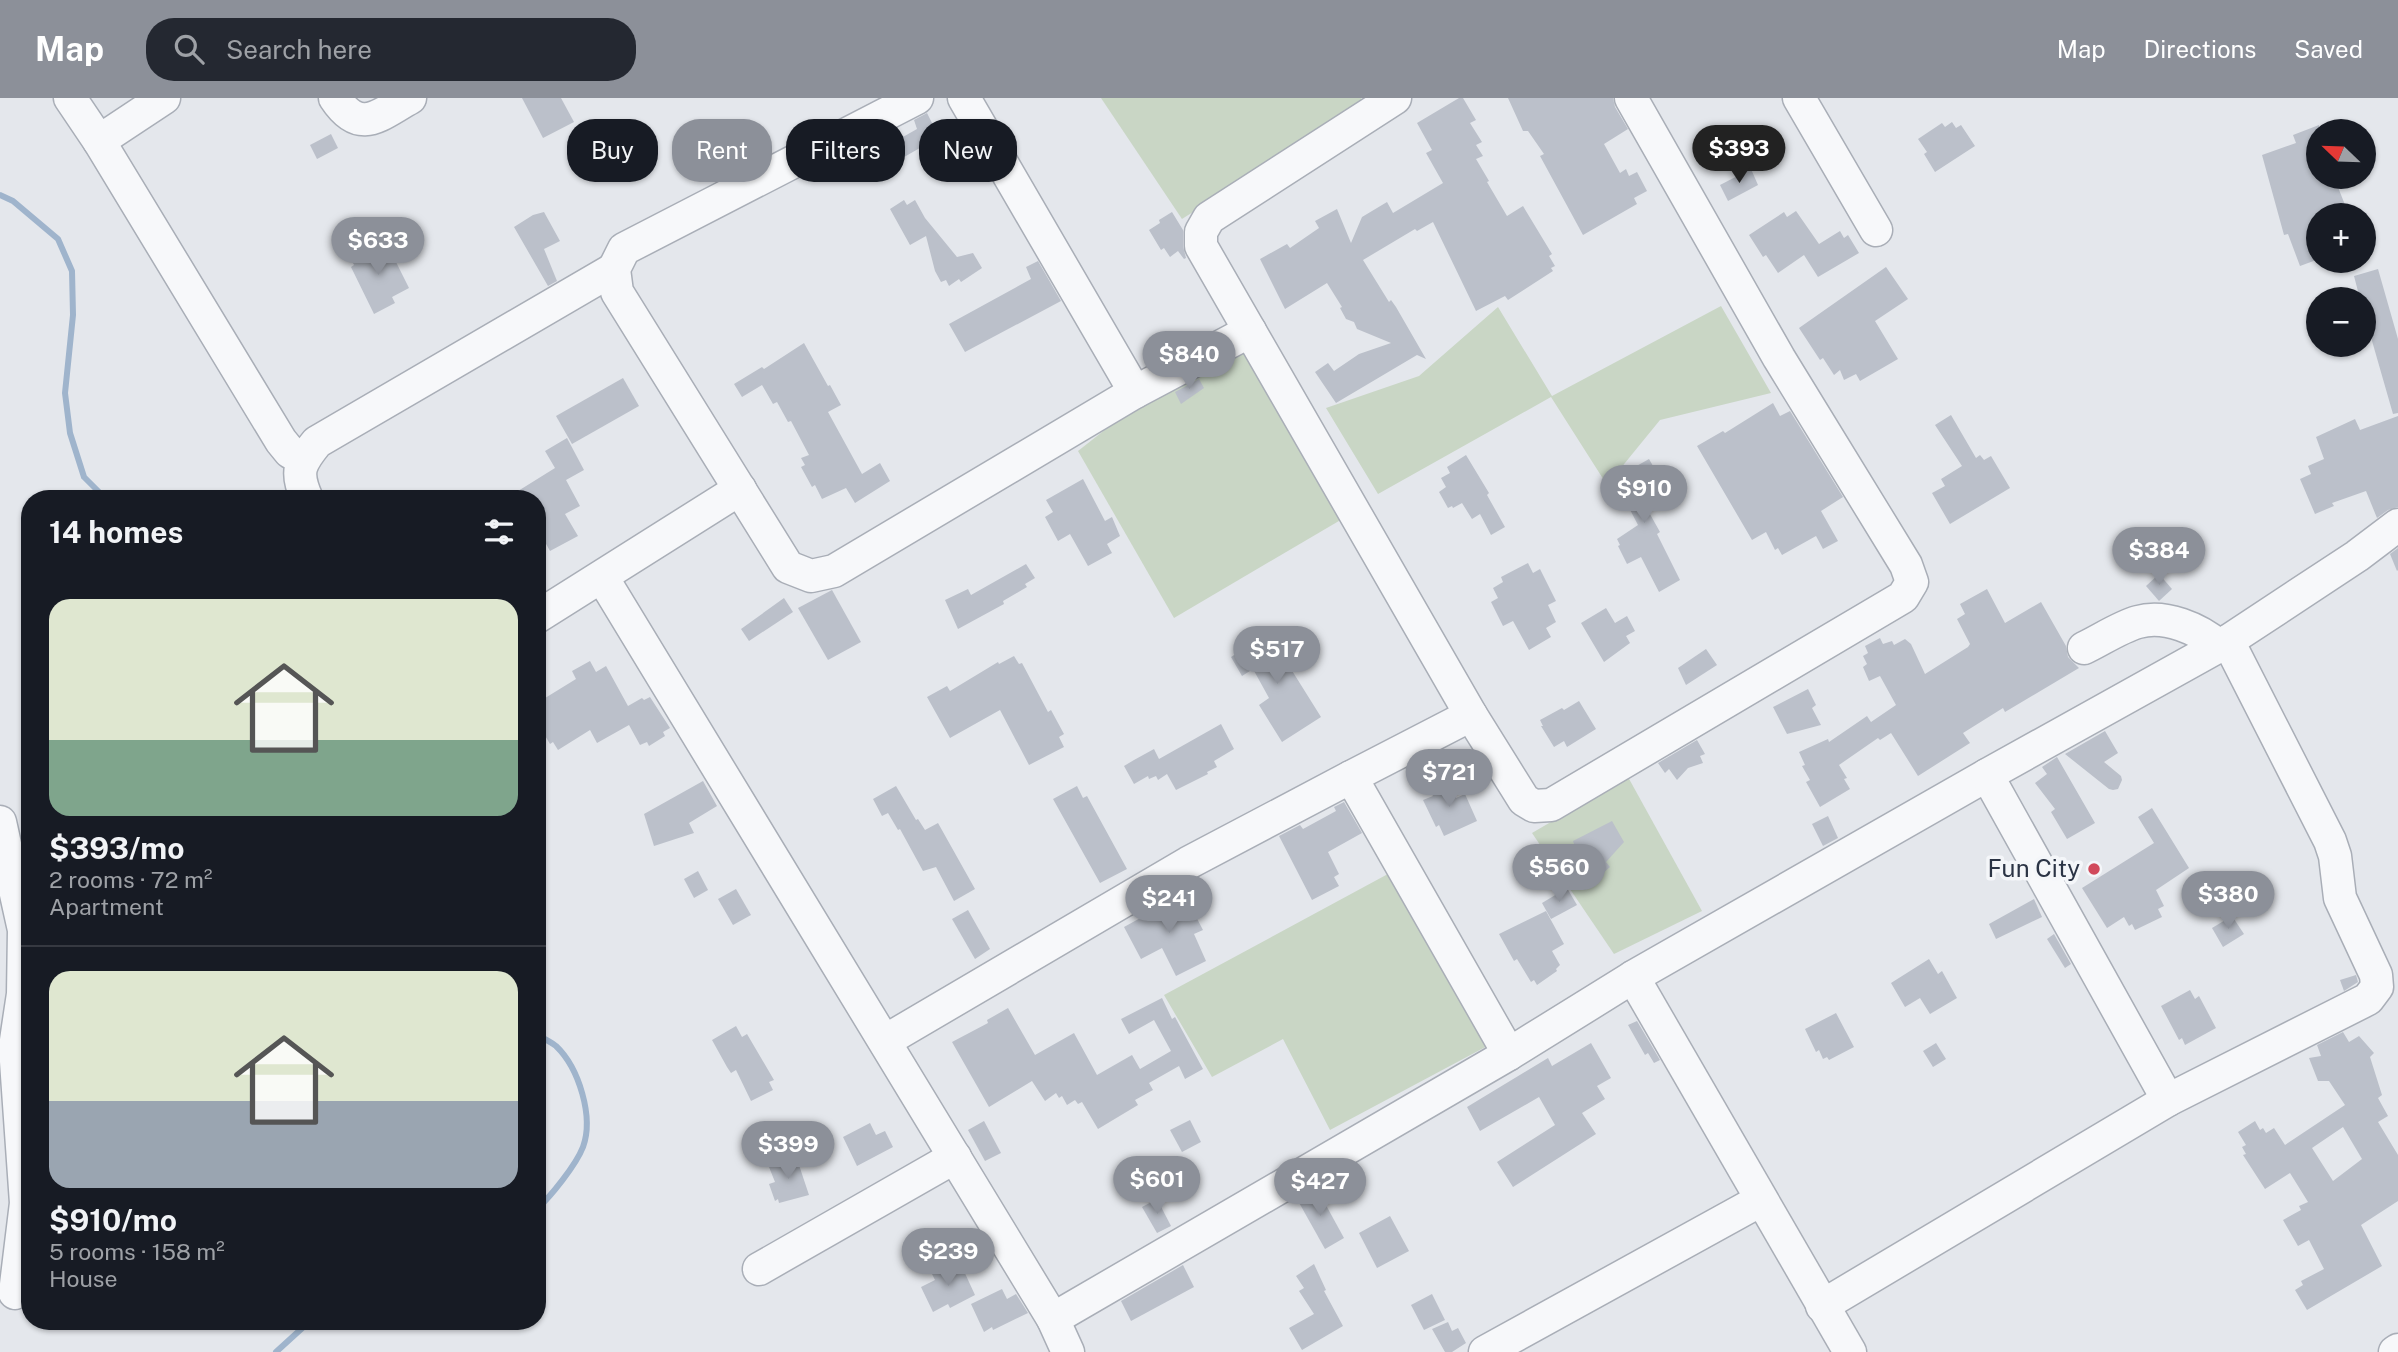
<!DOCTYPE html>
<html lang="en">
<head>
<meta charset="utf-8">
<style>
	body { margin:0; font-family:"Public Sans",sans-serif; background:#242831; color:#f1f3f6; height:100vh; display:flex; flex-direction:column; font-size:26px; white-space:nowrap }
	* { box-sizing:border-box; margin:0 }
	p { font-size:23px; color:#9ea1a6 }
	.icon { flex:none; width:38px; height:38px; fill:none; stroke:currentColor; stroke-width:2; stroke-linecap:round; stroke-linejoin:round }
	.map { position:relative; flex:1; overflow:hidden }
	.side { position:absolute; left:21px; top:392px; width:525px; height:840px; display:flex; flex-direction:column; background:#171b24; border-radius:28px; box-shadow:0 2px 5px #0004 }
	.side>* { flex:none }
	.top-card { position:absolute; left:567px; top:21px; width:665px; height:63px; display:flex; gap:14px }
	.needle { width:46px; rotate:293deg }
	.tools { position:absolute; left:2306px; top:21px; display:grid; gap:14px }
	.tools a { display:grid; place-items:center; width:70px; height:70px; border-radius:50%; background:#171b24; box-shadow:0 2px 5px #0004; font-size:35px }
	.price { position:absolute; translate:-50% -60px; padding:0 16px; border-radius:24px; background:#8c9099; color:#fff; font-size:23px; line-height:46px; filter:drop-shadow(0 2px 4px #0008) }
	.price::after { content:''; position:absolute; left:50%; top:42px; width:21px; height:16px; margin-left:-10px; background:inherit; clip-path:polygon(0 0,100% 0,50% 100%) }
	.price.selected { background:#222; color:#fff }
	ul { padding:0; list-style:none }
	li { display:grid; align-content:center; gap:14px; height:371px; padding:0 28px }
	li+li { border-top:2px solid #363941 }
	li span { display:grid; place-items:center; height:217px; border-radius:21px; color:#555 }
	li>.icon { margin-inline-start:auto }
	span .icon { width:126px; height:126px; fill:#fffc; stroke-width:1 }
	li b { font-size:30px }
	h2 { display:flex; justify-content:space-between; align-items:center; height:84px; padding:0 28px; font-size:30px }
	.chip { padding:0 24px; border-radius:28px; background:#171b24; box-shadow:0 2px 5px #0004; font-size:24px; line-height:63px }
	.chip.selected { background:#8c9099; color:#fff }
	header { display:flex; align-items:center; gap:42px; box-sizing:border-box; height:98px; padding:0 35px; background:#8c9099; color:#fff }
	header strong { font-size:33px }
	nav { display:flex; gap:38px; margin-inline-start:auto; font-size:24px }
	.search { width:490px; height:63px; background:#242831; display:flex; align-items:center; gap:18px; box-sizing:border-box; padding:0 24px; border-radius:28px; color:#9ea1a6; font-size:26px }
	.map>svg:first-child { display:block }
	.green { fill:#c9d6c5 }
	.lines { fill:none; stroke-linecap:round; stroke-linejoin:round }
	.stream { stroke:#9fb4cc; stroke-width:6 }
	.building { fill:#bbc0ca; fill-rule:evenodd }
	.minor-casing { stroke:#a9aeb7; stroke-width:35 }
	.minor { stroke:#f7f8fa; stroke-width:32 }
	.poi-dot { fill:#d1495b; stroke:#f4f6f9; stroke-width:2.5 }
	.labels { text-anchor:middle; stroke-width:7; stroke-linejoin:round; paint-order:stroke }
	.poi-label { font-size:24px; fill:#2b3445; stroke:#f4f6f9; text-anchor:end }
</style>
</head>
<body>
<header>
<strong>Map</strong>
<div class="search"><svg class="icon" aria-label="search" viewBox="0 0 24 24"><circle cx="10" cy="10" r="6"/><path d="M15 15l6 6"/></svg>Search here</div>
<nav><a>Map</a><a>Directions</a><a>Saved</a></nav>
</header>
<div class="map">
<svg width="2398" height="1254" viewBox="0 0 2398 1254">
	<rect width="100%" height="100%" fill="#e4e7ec"/>
	<!-- green -->
	<g class="green">
		<path d="M1101 0H1361L1364 5 1182 121Z"/>
		<path d="M1721 208 1771 295 1660 322 1607 387 1551 299 1378 396 1326 310 1419 278 1498 209 1552 298Z"/>
		<path d="M1248 245 1344 420 1174 520 1078 353 1158 290Z"/>
		<path d="M1628 679 1702 813 1614 856 1532 735Z"/>
		<path d="M1399 770 1491 946 1330 1032 1283 941 1212 979 1164 897Z"/>
	</g>
	<g class="lines">
		<!-- stream -->
		<g class="stream">
			<path d="M0 97 13 103 58 141 72 173 73 217 65 295 70 335 84 379 106 401"/>
			<path d="M537 937C543 940 551 944 556 948 579 970 594 1019 583 1049 576 1067 551 1098 537 1111"/>
			<path d="M276 1254 310 1223"/>
		</g>
	</g>
	<!-- building -->
	<g class="building">
		<path d="M522 0H561L574 24 543 40Z"/>
		<path d="M1459 0H1463L1476 22 1470 25 1482 44 1476 47 1483 58 1476 61 1489 83 1487 84 1507 118 1523 108 1552 156 1549 158 1555 168 1551 170 1553 173 1508 202 1505 198 1476 213 1433 124 1417 133 1415 131 1363 162 1389 204 1391 202 1396 209 1426 261 1417 257 1336 305 1315 274 1328 265 1334 273 1359 256 1391 245 1357 231 1354 224 1346 221 1340 210 1342 209 1327 185 1285 211 1260 161 1287 146 1290 150 1319 130 1315 123 1337 111 1351 145 1362 119 1387 104 1393 115 1443 85 1426 55 1432 52 1417 25Z"/>
		<path d="M1508 0H1613L1615 9 1628 31 1604 46 1620 75 1626 71 1629 78 1637 74 1647 93 1634 100 1637 106 1583 137 1540 58 1544 56 1528 33H1523Z"/>
		<path d="M927 15 944 49 930 57 925 47 873 77 864 61 917 31 914 22Z"/>
		<path d="M1952 24 1956 30 1961 27 1975 48 1935 74 1924 56 1927 54 1918 41 1942 25 1945 29Z"/>
		<path d="M2319 27V79H2334L2349 117H2319V161L2300 168 2288 136 2284 137 2262 57 2296 45 2293 37Z"/>
		<path d="M331 36 338 50 317 61 310 47Z"/>
		<path d="M1751 71 1758 87 1728 103 1720 87Z"/>
		<path d="M904 102 907 107 915 102 925 120 957 159 973 155 982 170 961 184 959 181 949 188 946 182 941 184 935 173 926 138 910 147 890 111Z"/>
		<path d="M1796 113 1819 146 1840 133 1844 140 1848 137 1859 155 1818 179 1804 157 1778 175 1766 157 1763 159 1749 137 1784 114 1787 119Z"/>
		<path d="M544 114 560 143 544 151 557 183 548 188 514 129 533 117Z"/>
		<path d="M1172 114 1183 132V148L1186 160 1184 161 1178 153 1170 159 1164 150 1161 152 1149 132 1160 125 1159 122Z"/>
		<path d="M375 146 379 153 388 148 409 190 392 199 395 205 374 216 351 169 354 167 350 159Z"/>
		<path d="M1038 163 1061 203 965 254 949 226 1031 181 1026 169Z"/>
		<path d="M1886 169 1908 201 1875 223 1898 261 1860 283 1856 276 1844 282 1840 272 1834 277 1823 260 1820 262 1799 230Z"/>
		<path d="M2378 171 2398 241V315L2393 316 2364 215V201H2360L2354 178Z"/>
		<path d="M804 245 828 288 830 287 841 307 828 314 862 376 880 365 890 383 855 405 846 390 822 401 815 387 812 389 801 369 805 367 801 360 809 357 791 323 788 324 777 304 773 306 762 287 742 299 734 286 762 269 764 271Z"/>
		<path d="M623 280 639 308 572 346 556 318Z"/>
		<path d="M1199 281 1204 290 1181 306 1175 294Z"/>
		<path d="M1773 305 1780 318 1790 313 1843 399 1821 413 1838 443 1823 451 1816 438 1782 457 1778 450 1775 452 1766 434 1752 442 1697 348 1723 333 1725 335Z"/>
		<path d="M1951 317 1976 360 1980 357 1984 362 1991 358 2010 390 1950 426 1932 395 1945 388 1941 381 1962 368 1935 327Z"/>
		<path d="M2398 318V409L2388 412 2377 420 2366 393 2332 405 2334 408 2315 416 2300 381 2311 376 2308 368 2324 361 2316 339 2355 321 2360 332Z"/>
		<path d="M567 340 584 372 566 382 580 408 565 416 578 438 550 453 545 444 537 448V401H505L555 370 545 353Z"/>
		<path d="M1466 357 1489 395 1487 397 1505 429 1491 437 1480 416 1472 421 1462 405 1453 410 1452 408 1448 410 1439 394 1446 389 1441 380 1450 375 1447 369Z"/>
		<path d="M1649 361 1664 387 1641 400 1660 434 1657 436 1680 482 1659 494 1641 459 1627 466 1618 448 1620 447 1617 441 1638 427 1612 377 1624 370 1626 374Z"/>
		<path d="M1083 381 1105 423 1112 419 1120 438 1107 446 1112 455 1088 468 1070 436 1058 443 1045 419 1053 414 1046 402Z"/>
		<path d="M2398 450V472L2397 473 2390 456Z"/>
		<path d="M1528 465 1533 475 1540 471 1556 503 1548 507 1556 524 1546 530 1551 539 1529 552 1513 523 1503 528 1491 504 1498 500 1493 490 1503 484 1501 479Z"/>
		<path d="M1026 466 1035 480 1025 486 1027 489 1003 503 1004 506 958 531 945 502 968 491 971 497Z"/>
		<path d="M2159 476 2172 491 2159 503 2146 488Z"/>
		<path d="M1987 491 2005 525 2041 504 2066 548 2068 559 2079 570 2005 614 2003 610 1963 635 1970 645 1918 678 1891 635 1880 642 1878 640 1839 667 1847 680 1844 681 1850 691 1820 709 1806 684 1810 682 1802 668 1805 667 1799 654 1828 641 1829 644 1867 618 1871 624 1896 607 1880 578 1869 583 1863 569 1867 566 1863 558 1868 555 1865 548 1880 540 1883 546 1892 543 1894 547 1905 541 1911 546 1925 576 1968 549 1970 546 1957 521 1965 516 1960 506Z"/>
		<path d="M832 492 861 544 828 562 798 510Z"/>
		<path d="M784 500 793 514 749 543 741 531Z"/>
		<path d="M1606 510 1615 525 1627 518 1635 533 1626 538 1630 545 1604 564 1581 525Z"/>
		<path d="M1266 531 1321 619 1282 644 1259 607 1269 600 1253 571 1242 578 1231 559 1242 552 1239 547Z"/>
		<path d="M1706 551 1717 567 1686 587 1678 570Z"/>
		<path d="M1014 558 1019 566 1022 565 1048 614 1051 612 1064 636 1059 639 1064 649 1029 667 1000 612 950 640 927 599 947 588 950 593 998 564 999 566Z"/>
		<path d="M590 563 596 574 606 568 628 608 642 600 644 602 650 599 670 630 663 634 665 638 649 648 647 644 640 647 629 627 597 645 590 632 558 652 553 644 550 646 537 624V605L576 581 572 573Z"/>
		<path d="M1808 591 1816 607 1812 610 1821 627 1787 636 1773 609Z"/>
		<path d="M1579 603 1596 631 1567 649 1564 643 1554 649 1541 628H1543L1540 622 1562 610 1564 612Z"/>
		<path d="M1221 626 1234 651 1214 663 1217 669 1207 674 1208 676 1176 692 1167 676 1158 682 1156 678 1149 681 1148 678 1134 686 1124 668 1134 662 1154 651 1159 661Z"/>
		<path d="M2105 633 2118 655 2104 664 2121 678 2122 682 2118 691 2113 692 2109 691 2065 656Z"/>
		<path d="M1697 642 1705 656 1700 658 1703 665 1688 670 1677 682 1669 671 1665 675 1658 665Z"/>
		<path d="M2057 659 2095 725 2067 741 2051 714 2055 711 2035 685 2047 676 2042 669Z"/>
		<path d="M1448 682 1456 700 1465 696 1477 723 1444 738 1439 727 1436 729 1423 702 1433 698 1429 691Z"/>
		<path d="M703 683 717 708 689 725 694 735 654 748 644 716Z"/>
		<path d="M896 688 916 722 918 721 925 732 938 725 975 791 954 803 936 769 923 773 900 731 898 732 888 715 882 718 873 701Z"/>
		<path d="M1077 688 1083 700 1087 698 1127 771 1100 785 1053 701Z"/>
		<path d="M1344 704 1362 735 1328 754 1339 776 1334 779 1339 788 1312 802 1279 738 1300 727 1303 731 1336 713 1334 709Z"/>
		<path d="M2152 710 2189 770 2156 792 2164 808 2158 811 2162 819 2135 832 2132 826 2129 828 2124 819 2107 830 2082 790 2154 745 2138 719Z"/>
		<path d="M1828 718 1838 740 1823 748 1812 726Z"/>
		<path d="M1612 723 1624 744 1606 764 1610 769 1589 787 1573 743Z"/>
		<path d="M698 773 708 792 694 800 684 781Z"/>
		<path d="M1567 790 1577 807 1551 821 1542 805Z"/>
		<path d="M736 791 751 817 733 827 718 801Z"/>
		<path d="M1184 796 1203 832 1194 836 1206 863 1176 878 1162 850 1141 861 1124 829Z"/>
		<path d="M2034 801 2042 819 1996 841 1989 826Z"/>
		<path d="M968 812 990 851 975 861 952 821Z"/>
		<path d="M1546 813 1564 846 1552 853 1560 867 1556 871 1557 873 1537 887 1534 882 1531 884 1517 861 1514 863 1499 836Z"/>
		<path d="M2232 818 2244 836 2223 849 2212 830Z"/>
		<path d="M2054 836 2071 866 2065 870 2047 841Z"/>
		<path d="M1929 861 1938 876 1942 873 1957 900 1930 916 1920 900 1905 909 1891 885Z"/>
		<path d="M2356 877 2358 884 2344 893 2340 882Z"/>
		<path d="M2190 892 2195 901 2199 898 2216 930 2185 947 2182 940 2179 942 2161 908Z"/>
		<path d="M1162 900 1172 921 1175 919 1203 971 1185 981 1179 968 1149 985 1153 992 1135 1002 1138 1007 1098 1031 1082 1004 1078 1006 1075 1002 1067 1007 1062 998 1059 1000 1056 995 1045 1003 1032 983 989 1009 952 944 988 925 987 922 1008 910 1035 957 1074 935 1097 977 1132 957 1140 971 1171 953 1154 922 1129 936 1121 921Z"/>
		<path d="M1836 915 1854 949 1829 962 1827 959 1823 961 1819 952 1816 954 1805 931Z"/>
		<path d="M1637 923 1660 962 1654 965 1648 955 1645 957 1628 927Z"/>
		<path d="M736 928 742 939 747 936 774 982 769 984 773 992 751 1003 736 972 731 975 727 969 712 942Z"/>
		<path d="M2343 934 2349 944 2359 938 2374 955 2370 959 2382 997 2378 1000 2388 1018 2378 1024 2398 1057V1103L2361 1127 2382 1168 2307 1212 2295 1192 2303 1187 2301 1183 2324 1171 2309 1142 2298 1148 2283 1122 2301 1112 2299 1108 2308 1104 2290 1075 2265 1091 2243 1057 2246 1056 2242 1049 2246 1047 2238 1034 2255 1023 2260 1032 2263 1030 2266 1035 2274 1030 2285 1047 2345 1007 2329 983H2318L2309 960 2321 958 2317 947ZM2343 1029 2362 1061 2333 1083 2312 1050Z"/>
		<path d="M1591 945 1611 980 1597 988 1605 1001 1582 1015 1596 1036 1513 1089 1497 1064 1555 1027 1539 999 1480 1033 1467 1009 1548 960 1552 968Z"/>
		<path d="M1936 945 1946 961 1933 969 1923 953Z"/>
		<path d="M1190 1022 1201 1044 1182 1054 1170 1032Z"/>
		<path d="M984 1023 1001 1055 985 1063 968 1032Z"/>
		<path d="M870 1025 876 1037 885 1033 893 1049 857 1068 843 1039Z"/>
		<path d="M796 1058 809 1097 779 1105 778 1101 775 1103 769 1086 775 1084 769 1069Z"/>
		<path d="M1316 1089 1344 1140 1325 1151 1297 1101Z"/>
		<path d="M1157 1101 1171 1128 1157 1135 1142 1109Z"/>
		<path d="M1390 1118 1409 1153 1377 1170 1359 1135Z"/>
		<path d="M949 1165 954 1175 963 1171 975 1197 950 1210 948 1206 933 1214 921 1189 935 1182 931 1174Z"/>
		<path d="M1314 1166 1326 1192 1324 1193 1343 1228 1302 1252 1289 1230 1314 1216 1299 1193 1304 1190 1296 1178Z"/>
		<path d="M1183 1167 1194 1189 1131 1223 1121 1203Z"/>
		<path d="M1002 1191 1007 1201 1016 1196 1028 1215 993 1232 992 1229 984 1234 971 1206Z"/>
		<path d="M1432 1196 1445 1222 1424 1232 1411 1207Z"/>
		<path d="M1448 1224 1452 1233 1458 1230 1466 1245 1452 1254H1445L1432 1231Z"/>
	</g>
	<g class="lines">
		<defs>
			<g id="minor">
				<path d="M70 0 99 43 281 343 290 354 303 361"/>
				<path d="M335 0C360 38 379 17 410 0"/>
				<path d="M917 0 624 151 614 171 617 194 788 469 811 478 834 473 1135 294"/>
				<path d="M964 0 1135 294 1250 233"/>
				<path d="M1395 0 1209 120 1201 134V148L1471 617 1524 702 1534 708 1551 707 1903 499 1912 484 1906 467 1779 260 1631 0"/>
				<path d="M1799 0 1876 132"/>
				<path d="M99 43 164 0"/>
				<path d="M307 401C295 374 299 366 317 344L614 171"/>
				<path d="M602 479 1053 1221 1068 1254"/>
				<path d="M537 519 740 391"/>
				<path d="M2084 550C2101 542 2120 529 2138 524 2165 516 2199 531 2219 548"/>
				<path d="M1471 617 1351 679 1509 956 1633 879 1987 677 2228 543 2357 458 2398 427"/>
				<path d="M1987 677 2168 1002"/>
				<path d="M0 724 24 832 23 896 15 949 26 1105 15 1195"/>
				<path d="M1633 879 1850 1254"/>
				<path d="M885 943 1188 765 1351 679"/>
				<path d="M759 1171 955 1059"/>
				<path d="M1822 1208 2168 1002 2368 901 2377 889 2376 877 2340 800 2335 758 2330 743 2228 543"/>
				<path d="M1053 1221 1509 956"/>
				<path d="M1485 1254 1761 1102"/>
				<path d="M2395 1254 2398 1252"/>
			</g>
		</defs>
		<!-- minor casing -->
		<use href="#minor" class="minor-casing"/>
		<!-- minor -->
		<use href="#minor" class="minor"/>
	</g>
	<!-- markers -->
	<circle class="poi-dot" cx="2094" cy="771" r="7"/>
	<g class="labels">
		<!-- poi labels -->
		<g class="poi-label">
			<text x="2080" y="779">Fun City</text>
		</g>
	</g>
</svg>
<div class="tools">
<a><svg class="needle" viewBox="-14 -14 28 28"><path d="M0-13l5 13h-10z" fill="#e53935"/><path d="M0 13l5-13h-10z" fill="#9ea1a6"/></svg></a>
<a>+</a>
<a>−</a>
</div>
<b class="price selected" style="left:1739px;top:87px">$393</b>
<b class="price" style="left:378px;top:179px">$633</b>
<b class="price" style="left:1189px;top:293px">$840</b>
<b class="price" style="left:1644px;top:427px">$910</b>
<b class="price" style="left:2159px;top:489px">$384</b>
<b class="price" style="left:1277px;top:588px">$517</b>
<b class="price" style="left:1449px;top:711px">$721</b>
<b class="price" style="left:1559px;top:806px">$560</b>
<b class="price" style="left:2228px;top:833px">$380</b>
<b class="price" style="left:1169px;top:837px">$241</b>
<b class="price" style="left:788px;top:1083px">$399</b>
<b class="price" style="left:1157px;top:1118px">$601</b>
<b class="price" style="left:1320px;top:1120px">$427</b>
<b class="price" style="left:948px;top:1190px">$239</b>
<div class="top-card">
<a class="chip">Buy</a>
<a class="chip selected">Rent</a>
<a class="chip">Filters</a>
<a class="chip">New</a>
</div>
<section class="side">
<h2>14 homes<svg class="icon" aria-label="filters" viewBox="0 0 24 24"><path d="M4 7h16M4 17h16"/><circle cx="9" cy="7" r="2"/><circle cx="15" cy="17" r="2"/></svg></h2>
<ul>
<li><span style="background:linear-gradient(#dfe7d0 65%,#7fa58c 0)"><svg class="icon" aria-label="home" viewBox="0 0 24 24"><path d="M3 11l9-7 9 7M6 9v11h12V9"/></svg></span><div><b>$393/mo</b><p>2 rooms · 72 m²</p><p>Apartment</p></div></li>
<li><span style="background:linear-gradient(#dfe7d0 60%,#9aa5b1 0)"><svg class="icon" aria-label="home" viewBox="0 0 24 24"><path d="M3 11l9-7 9 7M6 9v11h12V9"/></svg></span><div><b>$910/mo</b><p>5 rooms · 158 m²</p><p>House</p></div></li>
</ul>
</section>
</div>
</body>
</html>
